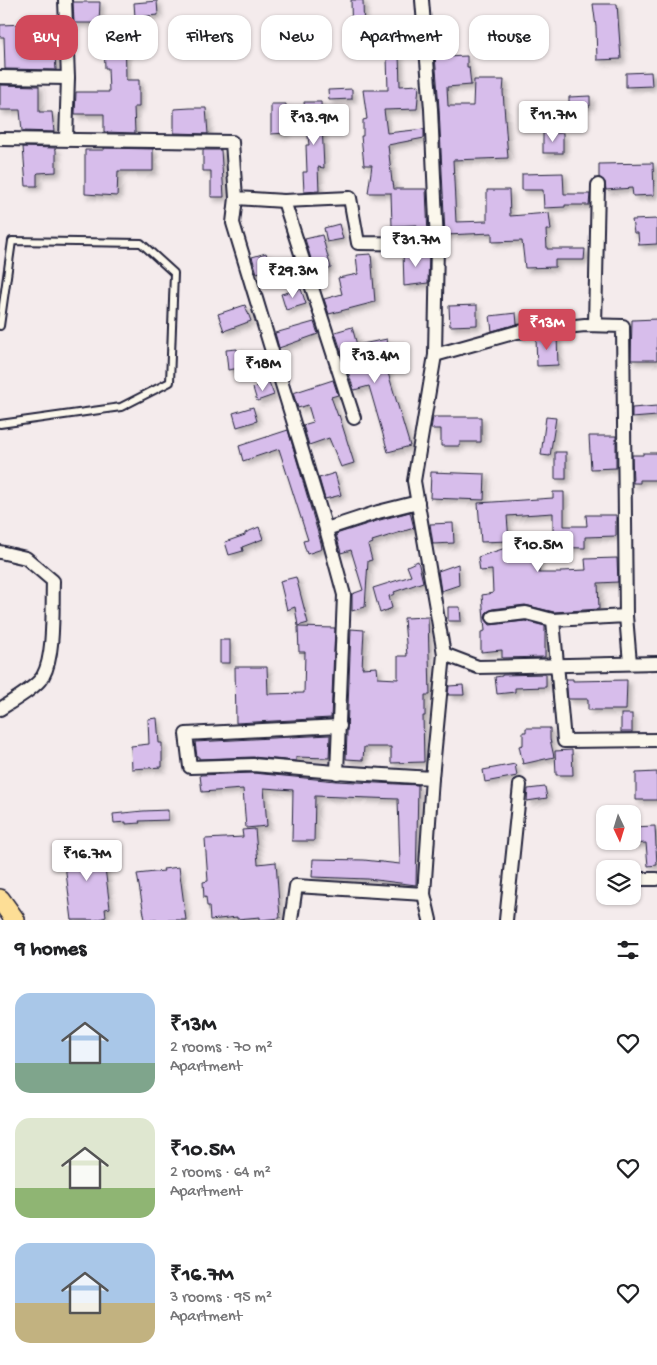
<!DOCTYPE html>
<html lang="en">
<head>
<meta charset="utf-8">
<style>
	body { margin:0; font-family:"Gochi Hand",sans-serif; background:#f2f2f2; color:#202124; height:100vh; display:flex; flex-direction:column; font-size:19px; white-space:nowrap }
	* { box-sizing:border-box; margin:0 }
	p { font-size:16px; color:#757577 }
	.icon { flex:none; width:28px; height:28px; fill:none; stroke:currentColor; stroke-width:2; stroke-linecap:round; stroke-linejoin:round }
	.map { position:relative; height:920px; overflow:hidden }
	.drawer { display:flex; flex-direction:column; background:#fff; flex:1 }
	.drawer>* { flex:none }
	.hud { position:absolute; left:15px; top:15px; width:628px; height:45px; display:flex; gap:10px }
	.needle { width:32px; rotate:176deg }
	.buttons { position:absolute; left:596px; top:805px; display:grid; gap:10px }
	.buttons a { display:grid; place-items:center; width:45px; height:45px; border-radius:10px; background:#fff; box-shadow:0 1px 4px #0004; font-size:25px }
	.price { position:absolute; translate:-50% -42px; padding:0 11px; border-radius:5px; background:#fff; color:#222; font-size:16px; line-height:32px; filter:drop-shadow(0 1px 2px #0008) }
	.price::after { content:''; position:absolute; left:50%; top:30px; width:15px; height:11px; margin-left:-8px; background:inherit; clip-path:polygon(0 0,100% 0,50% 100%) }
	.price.current { background:#d1495b; color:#fff }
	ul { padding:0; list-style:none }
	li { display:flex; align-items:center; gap:15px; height:125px; padding:0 15px }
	li span { display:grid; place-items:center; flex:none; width:140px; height:100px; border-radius:15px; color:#555 }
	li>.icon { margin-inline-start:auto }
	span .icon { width:60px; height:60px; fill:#fffc; stroke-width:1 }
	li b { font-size:21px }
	h2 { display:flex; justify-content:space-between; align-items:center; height:60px; padding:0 15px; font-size:21px }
	.pill { padding:0 18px; border-radius:15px; background:#fff; box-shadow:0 1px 4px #0004; font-size:18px; line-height:45px }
	.pill.current { background:#d1495b; color:#fff }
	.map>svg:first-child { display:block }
	.building { fill:#d7bdeb; stroke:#22223b; filter:url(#shadow) }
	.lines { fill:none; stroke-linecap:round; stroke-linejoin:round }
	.service-casing { stroke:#22223b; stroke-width:10 }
	.minor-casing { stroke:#22223b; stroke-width:16 }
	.primary-casing { stroke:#22223b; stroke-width:22 }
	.service { stroke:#fbf7ec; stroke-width:6 }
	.minor { stroke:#fbf7ec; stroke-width:12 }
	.primary { stroke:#fdde96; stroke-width:19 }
</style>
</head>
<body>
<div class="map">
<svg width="657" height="920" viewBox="0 0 657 920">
	<defs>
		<filter id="shadow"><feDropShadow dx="3.5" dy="3.5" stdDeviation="2.5" flood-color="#0004"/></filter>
	</defs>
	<rect width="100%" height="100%" fill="#f4ebec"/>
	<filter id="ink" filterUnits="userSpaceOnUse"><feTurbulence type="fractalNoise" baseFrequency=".02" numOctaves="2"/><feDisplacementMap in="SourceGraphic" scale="10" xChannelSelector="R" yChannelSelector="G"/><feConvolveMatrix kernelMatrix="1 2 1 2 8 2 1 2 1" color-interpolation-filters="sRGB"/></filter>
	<g filter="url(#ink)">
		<!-- building -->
		<g class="building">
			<path d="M351 0H363L364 42H352Z"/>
			<path d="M157 1 158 15 135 17 134 3Z"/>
			<path d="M73 2H100L99 23H74Z"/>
			<path d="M593 4H617L621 59 597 60 596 27Z"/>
			<path d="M125 17 126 80H139V107H134L135 133 104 132V114H75L76 92H109L108 68H105L103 18Z"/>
			<path d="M53 23 56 70 5 69 4 37H0V25Z"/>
			<path d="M445 54V57L467 56V67H469L471 85 447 87 448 106H473L474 80H504L503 92 508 158 453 160 456 222 487 221V190H509L510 216 549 213 551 230H546L547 249H585L584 260H555V267L525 268 522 241 492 242V233L445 235 439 108 435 55Z"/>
			<path d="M399 55 400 86 419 85 417 109 384 110 387 133 424 129V138L388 145 392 182H393L394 189H426L428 236H417V225L392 226 391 193H368L372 165H364L361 136H363V120L367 119 363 90H388L387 56Z"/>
			<path d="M651 72 652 86 626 87V73Z"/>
			<path d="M0 85 39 86V112H52L54 132 22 131 20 110H0Z"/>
			<path d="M352 89V99L329 100 328 90Z"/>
			<path d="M590 96V106H569V97Z"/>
			<path d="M304 102H321L324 168 318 167 319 191 304 192 303 172H307L306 145H309Z"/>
			<path d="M271 104H286V133L271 134Z"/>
			<path d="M191 108H206L208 134 174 133V109Z"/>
			<rect x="543" y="133" width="20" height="20"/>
			<path d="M23 147 55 148 56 150V172L38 173 37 174V186H26Z"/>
			<path d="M104 148 153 149V171H118L117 196 85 194V150H104Z"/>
			<path d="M203 150H221L224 197H211V171H203Z"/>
			<path d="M653 163 654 195 633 196 632 188 606 190 605 182 599 177V164Z"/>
			<path d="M563 173 564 194H590L589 205H565V207L544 208 543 190H522V174Z"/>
			<path d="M657 219V244L639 245 638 233H634L632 220Z"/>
			<path d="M339 224 343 239 327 242 324 228Z"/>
			<path d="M322 235 331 268 315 272 305 239Z"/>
			<path d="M403 252H429L428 283 404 286Z"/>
			<path d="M266 253 271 269 257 273 252 257Z"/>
			<path d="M371 254 375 302 329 314 324 299 342 294 338 278 358 274 356 255Z"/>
			<path d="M301 289 306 304 286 310 281 294Z"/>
			<path d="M245 305 251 321 224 331 218 314Z"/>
			<path d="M477 305V325L450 326 449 306Z"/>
			<path d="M516 313 517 324 492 331 490 316Z"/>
			<path d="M657 319V360H631L632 320Z"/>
			<path d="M314 322 318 334 279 348 275 333Z"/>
			<path d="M352 327 357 345 387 339 389 352 382 353 410 446 388 452 369 386 354 390 335 332Z"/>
			<path d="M557 336 558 365 537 366 536 338Z"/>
			<path d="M237 349 240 368 228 370 226 350Z"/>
			<path d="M333 380 338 395 331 397 338 416 339 415 354 463 341 467 329 438 309 445 303 425 313 422 308 405 298 408 293 393Z"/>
			<path d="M269 382 274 395 257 401 253 388Z"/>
			<path d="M657 406V416L632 418V408Z"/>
			<path d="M253 407 257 421 237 427 233 413Z"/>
			<path d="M433 417H481V442H460V446H441V429H431Z"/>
			<path d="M546 417 556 418 550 456 541 455Z"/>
			<path d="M288 430 321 543 322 549 307 554 303 541 308 540 279 449 243 461 239 446Z"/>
			<path d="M589 436H616V468L591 469Z"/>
			<rect x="555" y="452" width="11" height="27"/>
			<path d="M643 453H657V480H640V483H633L632 455H643Z"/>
			<path d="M431 472 485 474 484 500 430 498Z"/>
			<path d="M335 473 341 495 325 499 319 478Z"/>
			<path d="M553 492H564V526H587L586 515H616V536L585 537V548L539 547V573H561V571L586 570 585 559 617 558 618 582 598 583 599 609 554 612 525 605 492 609 486 613 485 618 490 625 525 621 545 626V657L502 658V650L481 652V632L485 631 482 595 493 593 492 570 480 571 478 557 530 540 529 535H553V513L507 516 509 541 481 542 478 503 553 498Z"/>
			<path d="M410 512 414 528 372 541 373 543 368 545 372 560 368 561 365 607 352 611V594L363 590 351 550 341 553 336 534 380 520Z"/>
			<path d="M453 523 454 543 433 544 430 524Z"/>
			<path d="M259 527 263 539 242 547 243 551 229 555 225 542 245 535V533Z"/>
			<path d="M418 561 423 582 394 592 395 594 389 596 392 608 380 613 373 588 411 576 407 566Z"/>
			<path d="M458 564 459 585 441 591 438 571Z"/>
			<path d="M296 577 308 623 298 626 295 607 287 610 280 581Z"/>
			<path d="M448 607H460L461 621H448Z"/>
			<path d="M428 617 430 695H425V716H423L424 762 391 763V747H364L363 760 346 759 351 629 364 630 362 668 377 667 378 678 398 679V656H407L404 618Z"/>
			<path d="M298 627 335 628 331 718 236 723 235 667H267L268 694 304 693 305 652H299Z"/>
			<rect x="220" y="640" width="10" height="23"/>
			<path d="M546 674V687L515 688V692L497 694 495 677 502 676V675Z"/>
			<path d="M566 679H573V681L627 680 626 710H588V699H568Z"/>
			<path d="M463 685 464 695H448L449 686Z"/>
			<rect x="621" y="714" width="11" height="18"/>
			<path d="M157 718 159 743H162V767L132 769 131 746 149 744 148 719Z"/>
			<path d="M526 728H550V739L554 757 523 764 519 746 523 745V732H526Z"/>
			<path d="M330 735 329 758 296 757V761L253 757 199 759V757H197L195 742Z"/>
			<path d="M572 750 573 775H556L555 751Z"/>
			<path d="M515 764 517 776 485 782 483 770Z"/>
			<path d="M657 772V800H636V773Z"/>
			<path d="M253 773 336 781 418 785 416 885 368 879 312 877 313 859 364 860 400 864 398 799 315 796 314 841H292L293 790 264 788 267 826 246 828 243 789 202 792 200 775Z"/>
			<path d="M545 787 547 798 527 801 528 789Z"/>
			<path d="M168 810V820L139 821 140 823 126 824V822L114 823 113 814 143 811Z"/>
			<path d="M655 826 657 865 648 866 646 843 632 844V827Z"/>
			<path d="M255 829 258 864 276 862 280 918 260 920V917L237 919V917L210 920 209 906H207L206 897 204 898 203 882 208 881 205 839 243 837 242 830Z"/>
			<path d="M102 844 110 908 105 909 106 917 96 920H72L63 849Z"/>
			<path d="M179 867 186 920H145L137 874 164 871 163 869Z"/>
		</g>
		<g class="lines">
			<defs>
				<path id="service" d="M0 326 12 241 141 243 174 273 170 382 121 407 0 424"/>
				<g id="minor">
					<path d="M65 0 68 78 66 139"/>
					<path d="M422 0 431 109 437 244 435 355 414 481 444 654 478 667 657 663"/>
					<path d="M0 77 68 78"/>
					<path d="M0 139 232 142 236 198 284 201 350 198 358 243 437 244"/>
					<path d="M236 198 233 223 326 529"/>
					<path d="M284 201 354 418"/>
					<path d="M595 325 598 185"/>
					<path d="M435 355 517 332 585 325 623 326 626 616"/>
					<path d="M0 552 26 558 53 581C52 606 55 655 43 676 37 687 11 702 0 709"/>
					<path d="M493 617 526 613 553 620"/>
					<path d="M630 663 626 616 553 620 564 741 657 740"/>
					<path d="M340 726 186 734 190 767 253 765 335 772 432 778"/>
					<path d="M337 773 344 595 326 529 378 512 418 502"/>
					<path d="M632 879H657"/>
					<path d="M291 920 296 886 424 894"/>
					<path d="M430 920 424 894 432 778 444 654"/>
					<path d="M506 920 520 785"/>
				</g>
				<path id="primary" d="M0 899 15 920"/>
			</defs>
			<!-- service casing -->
			<use href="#service" class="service-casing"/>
			<!-- minor casing -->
			<use href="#minor" class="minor-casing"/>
			<!-- primary casing -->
			<use href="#primary" class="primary-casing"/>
			<!-- service -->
			<use href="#service" class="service"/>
			<!-- minor -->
			<use href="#minor" class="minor"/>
			<!-- primary -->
			<use href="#primary" class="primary"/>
		</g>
	</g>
</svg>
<div class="buttons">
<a><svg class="needle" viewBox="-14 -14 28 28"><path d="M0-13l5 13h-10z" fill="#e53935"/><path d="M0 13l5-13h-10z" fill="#757577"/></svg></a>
<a><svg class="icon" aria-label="layers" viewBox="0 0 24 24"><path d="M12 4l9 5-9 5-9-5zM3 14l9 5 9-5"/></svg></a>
</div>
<b class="price" style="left:553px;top:143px">₹11.7M</b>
<b class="price" style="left:314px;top:146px">₹13.9M</b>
<b class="price" style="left:416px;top:268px">₹31.7M</b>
<b class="price" style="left:293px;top:299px">₹29.3M</b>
<b class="price current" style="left:547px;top:351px">₹13M</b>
<b class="price" style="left:375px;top:384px">₹13.4M</b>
<b class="price" style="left:263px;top:392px">₹18M</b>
<b class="price" style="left:538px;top:573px">₹10.5M</b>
<b class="price" style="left:87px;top:882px">₹16.7M</b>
<div class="hud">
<a class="pill current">Buy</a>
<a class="pill">Rent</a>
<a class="pill">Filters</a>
<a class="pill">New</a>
<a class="pill">Apartment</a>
<a class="pill">House</a>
</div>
</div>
<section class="drawer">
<h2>9 homes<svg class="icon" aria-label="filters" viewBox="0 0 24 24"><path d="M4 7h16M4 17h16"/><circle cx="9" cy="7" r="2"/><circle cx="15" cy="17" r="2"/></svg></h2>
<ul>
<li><span style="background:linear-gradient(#a9c7e8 70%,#7fa58c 0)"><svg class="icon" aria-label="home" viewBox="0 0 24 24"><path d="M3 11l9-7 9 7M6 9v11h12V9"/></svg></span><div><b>₹13M</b><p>2 rooms · 70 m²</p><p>Apartment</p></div><svg class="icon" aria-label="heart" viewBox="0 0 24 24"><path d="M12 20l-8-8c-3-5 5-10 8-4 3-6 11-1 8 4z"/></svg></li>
<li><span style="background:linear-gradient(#dfe7d0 70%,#8fb573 0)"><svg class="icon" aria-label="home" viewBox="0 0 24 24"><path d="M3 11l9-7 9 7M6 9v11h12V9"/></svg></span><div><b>₹10.5M</b><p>2 rooms · 64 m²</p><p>Apartment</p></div><svg class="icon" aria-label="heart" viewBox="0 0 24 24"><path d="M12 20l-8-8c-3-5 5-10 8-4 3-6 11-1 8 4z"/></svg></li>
<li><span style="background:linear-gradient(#a9c7e8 60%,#c2b280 0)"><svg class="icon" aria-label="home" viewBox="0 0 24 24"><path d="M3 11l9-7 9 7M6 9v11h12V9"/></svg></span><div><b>₹16.7M</b><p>3 rooms · 95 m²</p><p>Apartment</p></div><svg class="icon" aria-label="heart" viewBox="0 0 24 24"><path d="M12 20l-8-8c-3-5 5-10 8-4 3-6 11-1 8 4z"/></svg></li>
</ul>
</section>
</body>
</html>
